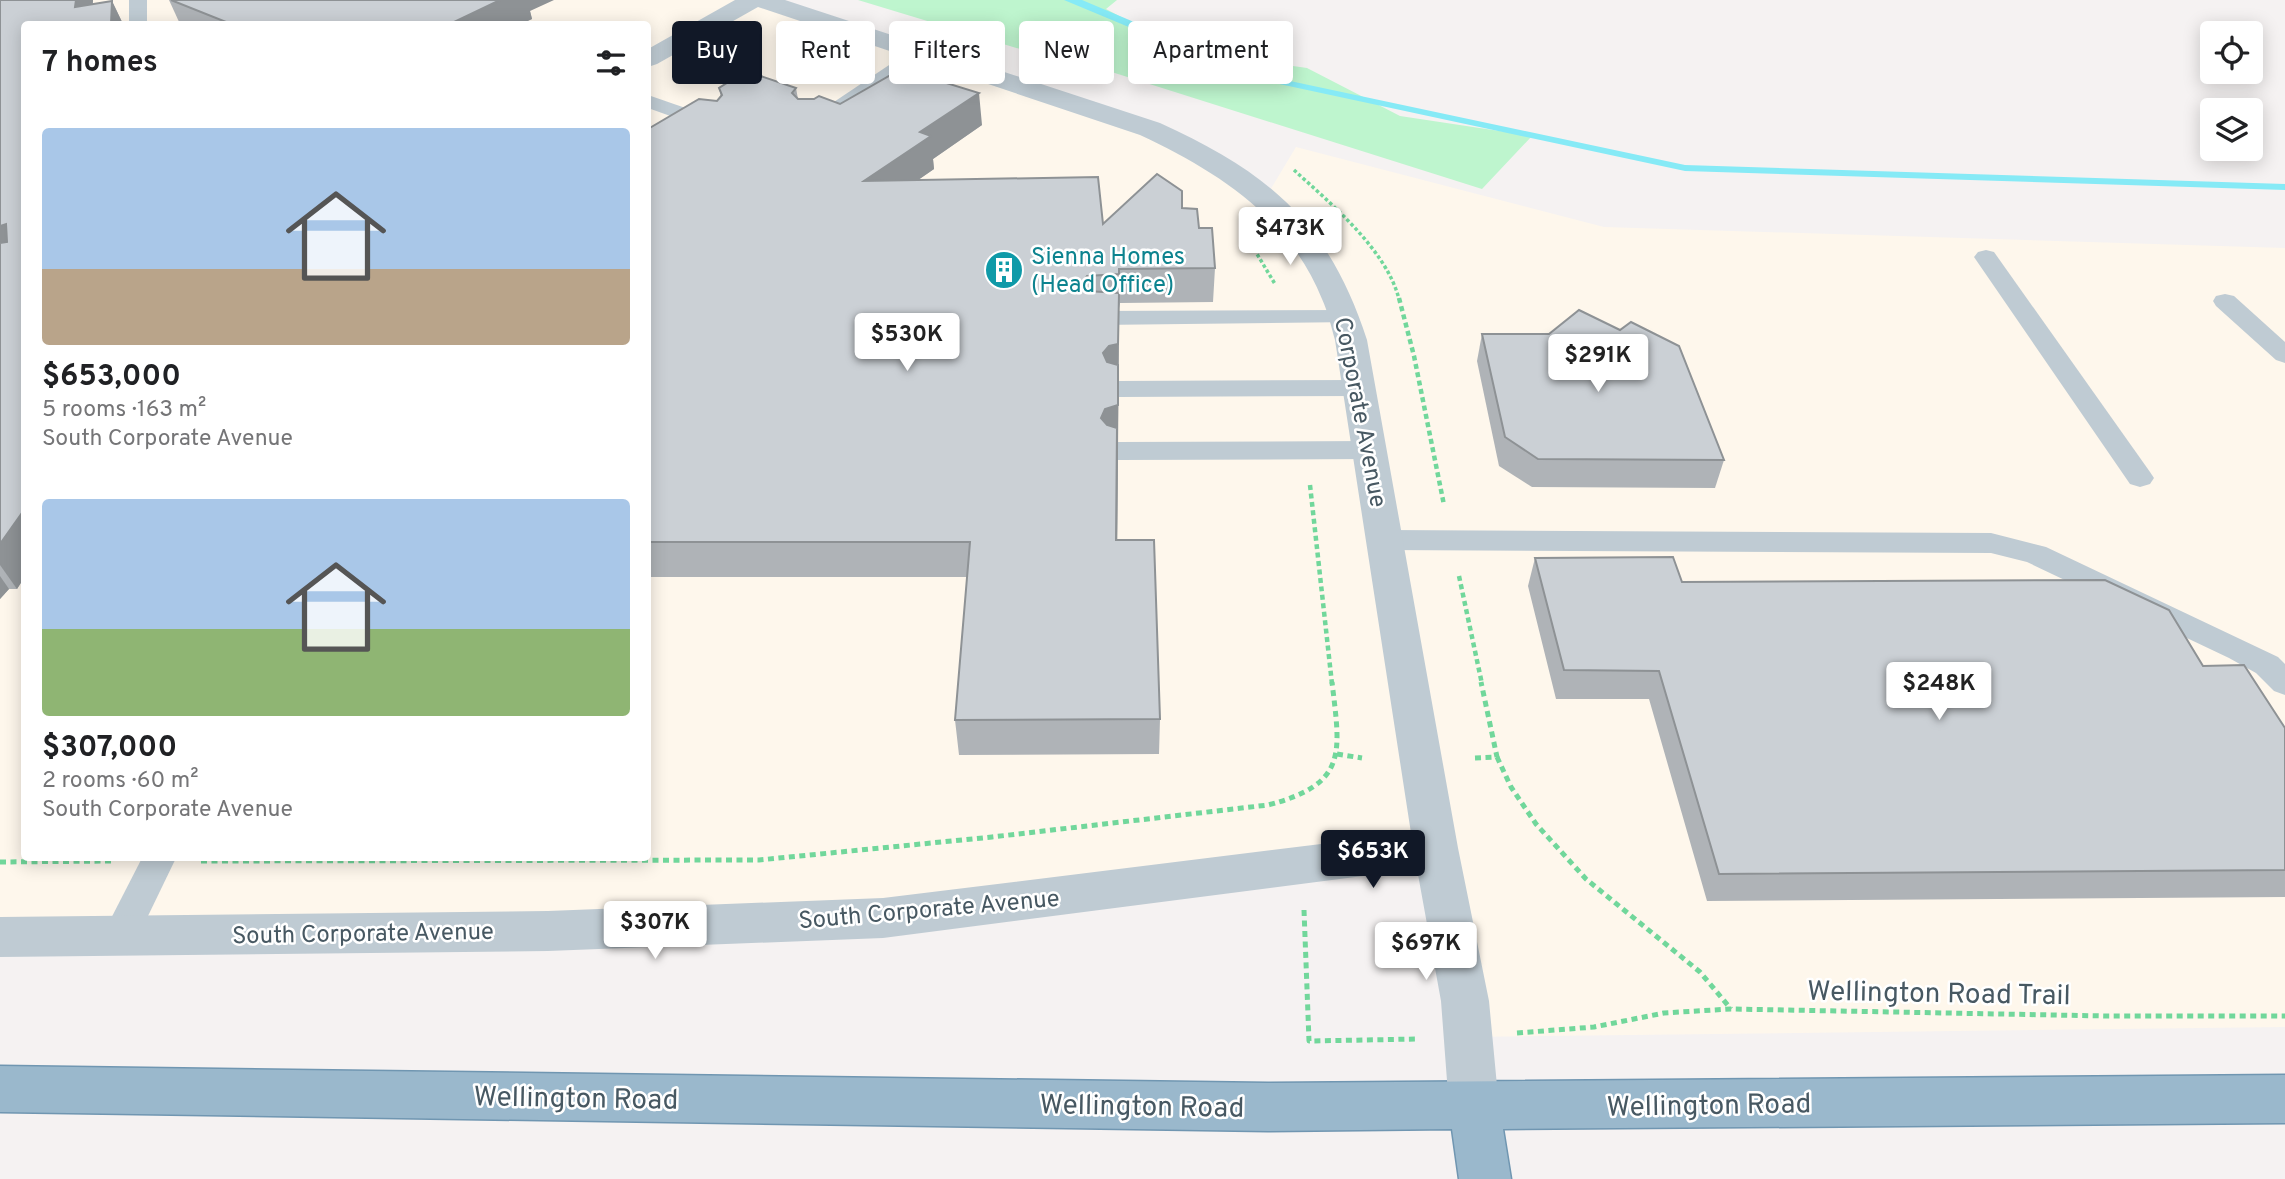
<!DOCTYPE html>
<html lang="en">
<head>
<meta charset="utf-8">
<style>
	body { margin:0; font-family:Overpass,sans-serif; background:#f2f2f2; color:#202124; height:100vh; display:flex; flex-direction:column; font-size:26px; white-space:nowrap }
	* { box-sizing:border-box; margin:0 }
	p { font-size:23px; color:#757577 }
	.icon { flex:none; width:38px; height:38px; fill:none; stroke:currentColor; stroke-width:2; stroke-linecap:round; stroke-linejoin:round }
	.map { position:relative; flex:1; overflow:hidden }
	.side { position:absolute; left:21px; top:21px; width:630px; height:840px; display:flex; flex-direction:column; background:#fff; border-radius:7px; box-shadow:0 4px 18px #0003 }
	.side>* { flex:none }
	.guide { position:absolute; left:672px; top:21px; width:665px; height:63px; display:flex; gap:14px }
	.tools { position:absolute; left:2200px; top:21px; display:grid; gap:14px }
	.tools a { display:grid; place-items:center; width:63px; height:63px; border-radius:7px; background:#fff; box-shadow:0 4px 18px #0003; font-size:35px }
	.price { position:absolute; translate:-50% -60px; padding:0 16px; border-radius:7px; background:#fff; color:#222; font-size:23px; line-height:46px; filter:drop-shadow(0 2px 4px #0008) }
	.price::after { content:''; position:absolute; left:50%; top:42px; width:21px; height:16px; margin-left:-10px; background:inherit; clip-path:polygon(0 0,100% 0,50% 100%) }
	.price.current { background:#111827; color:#fff }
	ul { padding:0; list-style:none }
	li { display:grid; align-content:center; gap:14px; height:371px; padding:0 21px }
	li span { display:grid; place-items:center; height:217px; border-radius:7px; color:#555 }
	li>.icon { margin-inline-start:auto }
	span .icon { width:126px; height:126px; fill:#fffc; stroke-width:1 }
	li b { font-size:30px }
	h2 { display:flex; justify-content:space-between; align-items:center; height:84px; padding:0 21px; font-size:30px }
	.tag { padding:0 24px; border-radius:7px; background:#fff; box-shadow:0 4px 18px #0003; font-size:24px; line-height:63px }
	.tag.current { background:#111827; color:#fff }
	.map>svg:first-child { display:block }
	.commercial { fill:#fef7ec; fill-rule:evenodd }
	.green { fill:#bef5ce }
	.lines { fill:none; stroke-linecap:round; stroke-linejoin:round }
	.stream { fill:#86eaf6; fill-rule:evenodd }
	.trunk-casing { stroke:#7096b1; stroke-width:3 }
	.path-far2 { stroke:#71d79b; stroke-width:3.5; stroke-dasharray:3.5 2.5; stroke-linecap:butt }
	.path-far1 { stroke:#71d79b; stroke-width:4.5; stroke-dasharray:5 3.5; stroke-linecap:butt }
	.path { stroke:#71d79b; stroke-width:5; stroke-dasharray:6 4.5; stroke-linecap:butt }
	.service { fill:#bfcbd3; fill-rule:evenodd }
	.minor { fill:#bfcbd3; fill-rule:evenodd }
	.trunk { fill:#9ab8cc; fill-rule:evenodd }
	.wall { fill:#afb3b7 }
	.shaded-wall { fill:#8e9295 }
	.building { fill:#cbd0d5; stroke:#8e9295; stroke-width:2 }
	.labels { text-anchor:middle; stroke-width:5; stroke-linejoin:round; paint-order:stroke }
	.culture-label { font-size:24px; fill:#0d838f; stroke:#fff; text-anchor:start }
	.street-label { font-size:24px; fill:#475862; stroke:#fff }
	.near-street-label { font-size:28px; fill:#475862; stroke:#fff }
</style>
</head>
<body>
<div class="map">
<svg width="2285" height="1179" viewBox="0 0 2285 1179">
	<rect width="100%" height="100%" fill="#f5f2f2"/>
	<!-- commercial -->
	<path class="commercial" d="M0 0H760L1150 129 1266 197 1296 147 1604 227 2285 248V1027L1468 1037 1436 849 883 918 0 937ZM24 24H648V858H24Z"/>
	<!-- green -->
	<path class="green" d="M858 0H1117L1106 9 1185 51 1307 68 1400 116 1532 136 1482 189 1080 62 1076 66Z"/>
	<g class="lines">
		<!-- stream -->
		<path class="stream" d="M1064 0H1082L1257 74 1685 165 2285 184V190L1685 171 1251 78Z"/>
		<defs>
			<path id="trunk" d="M0 1066 1268 1083 2285 1075V1123L1503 1129 1511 1179H1459L1452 1129 1268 1131 0 1112Z"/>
		</defs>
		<!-- trunk casing -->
		<use href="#trunk" class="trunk-casing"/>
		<!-- path-far2 -->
		<g class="path-far2">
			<path d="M1294 170C1331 204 1386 249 1399 299"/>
			<path d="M1251 244 1275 284"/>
		</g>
		<!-- path-far1 -->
		<g class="path-far1">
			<path d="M1399 298 1414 356 1444 505"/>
			<path d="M1310 485 1332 684"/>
			<path d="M1459 576 1482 684"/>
		</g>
		<!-- path -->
		<g class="path">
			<path d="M1337 754 1362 758"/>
			<path d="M1497 757 1511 787 1536 824 1586 879 1700 972 1731 1009"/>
			<path d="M1475 758 1497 757 1481 682"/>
			<path d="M201 861 759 860 992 837 1268 805C1349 784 1340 752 1332 682"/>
			<path d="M0 862 111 861"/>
			<path d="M1304 910 1309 1041 1418 1039"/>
			<path d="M1517 1033 1594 1027 1664 1013 1731 1009 2108 1016H2285"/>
		</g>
		<!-- service -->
		<g class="service">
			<rect x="129" y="0" width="18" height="24"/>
			<path d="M920 47 927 49 930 53 927 57 828 122H814L810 118 913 49Z"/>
			<path d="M648 95 723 121 726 126 723 131 715 132 648 108Z"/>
			<path d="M1986 250 1994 252 2150 472 2154 478 2150 484 2140 487 2130 484 1974 257 1978 252Z"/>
			<path d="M2225 294 2234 296 2285 342V363L2276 360 2216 306 2213 301 2216 296Z"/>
			<path d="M1344 310 1353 312 1356 317 1353 322 1098 325 1089 323 1086 318 1089 313 1098 311Z"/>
			<path d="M1360 380 1369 382 1373 388 1369 394 1360 396 1119 397 1110 395 1106 389 1110 383 1119 381Z"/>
			<path d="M1370 441 1380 444 1384 450 1380 456 1370 459 1118 460 1108 457 1104 451 1108 445 1118 442Z"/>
			<path d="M1385 530 1991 533 2046 547 2278 657 2285 664V695L2274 691 2256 673 2229 658 2027 562 1991 553 1385 550 1375 547 1371 540 1375 533Z"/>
			<path d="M142 858H176L133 947 120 951 107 947 102 936Z"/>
		</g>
		<!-- minor -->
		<path class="minor" d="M735 0H785L1160 123C1270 173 1329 223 1367 340L1458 848 1489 1001 1499 1107 1492 1124 1474 1131 1456 1124 1449 1107 1441 1001 1417 869 883 938 548 951 0 957V917L548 911 883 898 1411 833 1335 340C1331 326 1328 312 1322 299 1289 217 1217 171 1140 135L758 7 657 64 648 67V49Z"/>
		<!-- trunk -->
		<use href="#trunk" class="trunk"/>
	</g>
	<!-- wall -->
	<g class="wall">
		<path d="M0 0H93V4L112 1 123 24H24V578L17 589H9L0 599Z"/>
		<path d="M169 0 530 11 532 19 521 24H180Z"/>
		<path d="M719 88H796L798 99 840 104 982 125 933 159 934 169 918 180 1103 224 1182 208 1199 228 1215 268 1213 302 1120 303 1119 308 1117 540 1160 719 1159 754 959 755 955 720 967 577H648V129L717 101 721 97Z"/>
		<path d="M1482 334 1724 460 1715 488 1532 487 1499 466 1477 361Z"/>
		<path d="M1535 558 2203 666 2285 728V897L1707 901 1649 699H1556L1528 586Z"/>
	</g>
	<!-- shaded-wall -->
	<g class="shaded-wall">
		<path d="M76 0H93L91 24 75 7Z"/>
		<path d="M500 0H554L530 11 532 19 521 24H450Z"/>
		<path d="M112 1 123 24H111Z"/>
		<path d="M979 93 982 125 933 159 934 169 869 214 864 181 920 132Z"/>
		<path d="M6 224 24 256 0 263V226Z"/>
		<path d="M1087 276 1088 310 1083 283Z"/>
		<path d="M1119 293V327L1117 575 1101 418 1109 380 1103 353 1109 346Z"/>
		<path d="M24 510V578L17 589 0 565V544Z"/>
		<path d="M0 576 9 589 0 599Z"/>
	</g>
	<!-- building -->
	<g class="building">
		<path d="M0 0H76L75 7 112 1 111 24H24V510L0 544V243L7 242 6 224 0 226Z"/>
		<path d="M171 0H500L450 24H231Z"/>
		<path d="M746 71 796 88 792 93 798 99H814L819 96 840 104 889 76 914 73 979 93 920 132 931 136 864 181 1098 177 1103 224 1157 174 1182 191V208L1197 209 1199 228H1212L1215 268 1119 269V274L1087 276 1083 283 1087 291 1119 293 1118 344 1109 346 1103 353 1107 362 1118 365V405L1105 409 1101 418 1107 425 1117 428 1116 540H1154L1160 719 955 720 970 542H648V129L699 99 717 101 722 95 719 88Z"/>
		<path d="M1579 310 1620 330 1631 322 1679 346 1724 460 1538 459 1505 437 1482 334H1549Z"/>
		<path d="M1673 557 1682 582 2105 580 2169 610 2203 666 2244 665 2285 728V870L1719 874 1659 671 1564 670 1535 558Z"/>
	</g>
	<!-- icons -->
	<defs>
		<symbol id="building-disc" viewBox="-11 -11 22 22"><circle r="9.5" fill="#0f9aa8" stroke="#fff"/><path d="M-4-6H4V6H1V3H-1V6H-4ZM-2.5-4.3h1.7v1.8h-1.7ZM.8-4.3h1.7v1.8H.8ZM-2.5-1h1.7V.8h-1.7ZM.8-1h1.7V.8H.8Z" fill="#fff"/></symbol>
	</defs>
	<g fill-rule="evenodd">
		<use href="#building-disc" x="982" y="248" width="44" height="44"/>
	</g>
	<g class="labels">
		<!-- culture labels -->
		<g class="culture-label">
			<text x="1031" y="264">Sienna Homes<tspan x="1031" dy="28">(Head Office)</tspan></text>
		</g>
		<!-- street labels -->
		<g class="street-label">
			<text transform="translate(1361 412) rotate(79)" y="8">Corporate Avenue</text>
			<text transform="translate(929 909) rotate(-5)" y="8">South Corporate Avenue</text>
			<text transform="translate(363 933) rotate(-1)" y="8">South Corporate Avenue</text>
		</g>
		<!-- near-street labels -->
		<g class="near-street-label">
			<text transform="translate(1939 992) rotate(1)" y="10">Wellington Road Trail</text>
			<text transform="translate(576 1097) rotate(1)" y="10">Wellington Road</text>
			<text transform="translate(1709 1104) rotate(-1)" y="10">Wellington Road</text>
			<text transform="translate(1142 1105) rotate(1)" y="10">Wellington Road</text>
		</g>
	</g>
</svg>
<div class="tools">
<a><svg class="icon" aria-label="locate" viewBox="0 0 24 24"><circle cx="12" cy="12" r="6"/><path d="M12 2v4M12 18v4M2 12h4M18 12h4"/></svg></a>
<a><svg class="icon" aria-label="layers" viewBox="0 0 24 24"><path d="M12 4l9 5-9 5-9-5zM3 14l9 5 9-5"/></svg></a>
</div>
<b class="price" style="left:1290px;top:267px">$473K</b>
<b class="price" style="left:907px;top:373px">$530K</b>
<b class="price" style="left:1598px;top:394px">$291K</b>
<b class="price" style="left:1939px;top:722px">$248K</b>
<b class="price current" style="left:1373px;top:890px">$653K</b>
<b class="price" style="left:655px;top:961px">$307K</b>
<b class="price" style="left:1426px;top:982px">$697K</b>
<div class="guide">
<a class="tag current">Buy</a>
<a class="tag">Rent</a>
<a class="tag">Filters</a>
<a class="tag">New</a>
<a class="tag">Apartment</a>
</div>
<section class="side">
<h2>7 homes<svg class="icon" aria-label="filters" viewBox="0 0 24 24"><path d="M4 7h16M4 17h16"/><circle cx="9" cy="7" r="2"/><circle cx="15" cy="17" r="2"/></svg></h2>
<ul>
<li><span style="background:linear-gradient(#a9c7e8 65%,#b9a48a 0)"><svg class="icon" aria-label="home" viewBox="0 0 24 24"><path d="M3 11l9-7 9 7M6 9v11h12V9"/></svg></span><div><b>$653,000</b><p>5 rooms · 163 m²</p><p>South Corporate Avenue</p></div></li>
<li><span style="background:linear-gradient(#a9c7e8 60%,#8fb573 0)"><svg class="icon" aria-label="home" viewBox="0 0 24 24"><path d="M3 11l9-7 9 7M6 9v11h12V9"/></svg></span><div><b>$307,000</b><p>2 rooms · 60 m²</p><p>South Corporate Avenue</p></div></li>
</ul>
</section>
</div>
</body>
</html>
